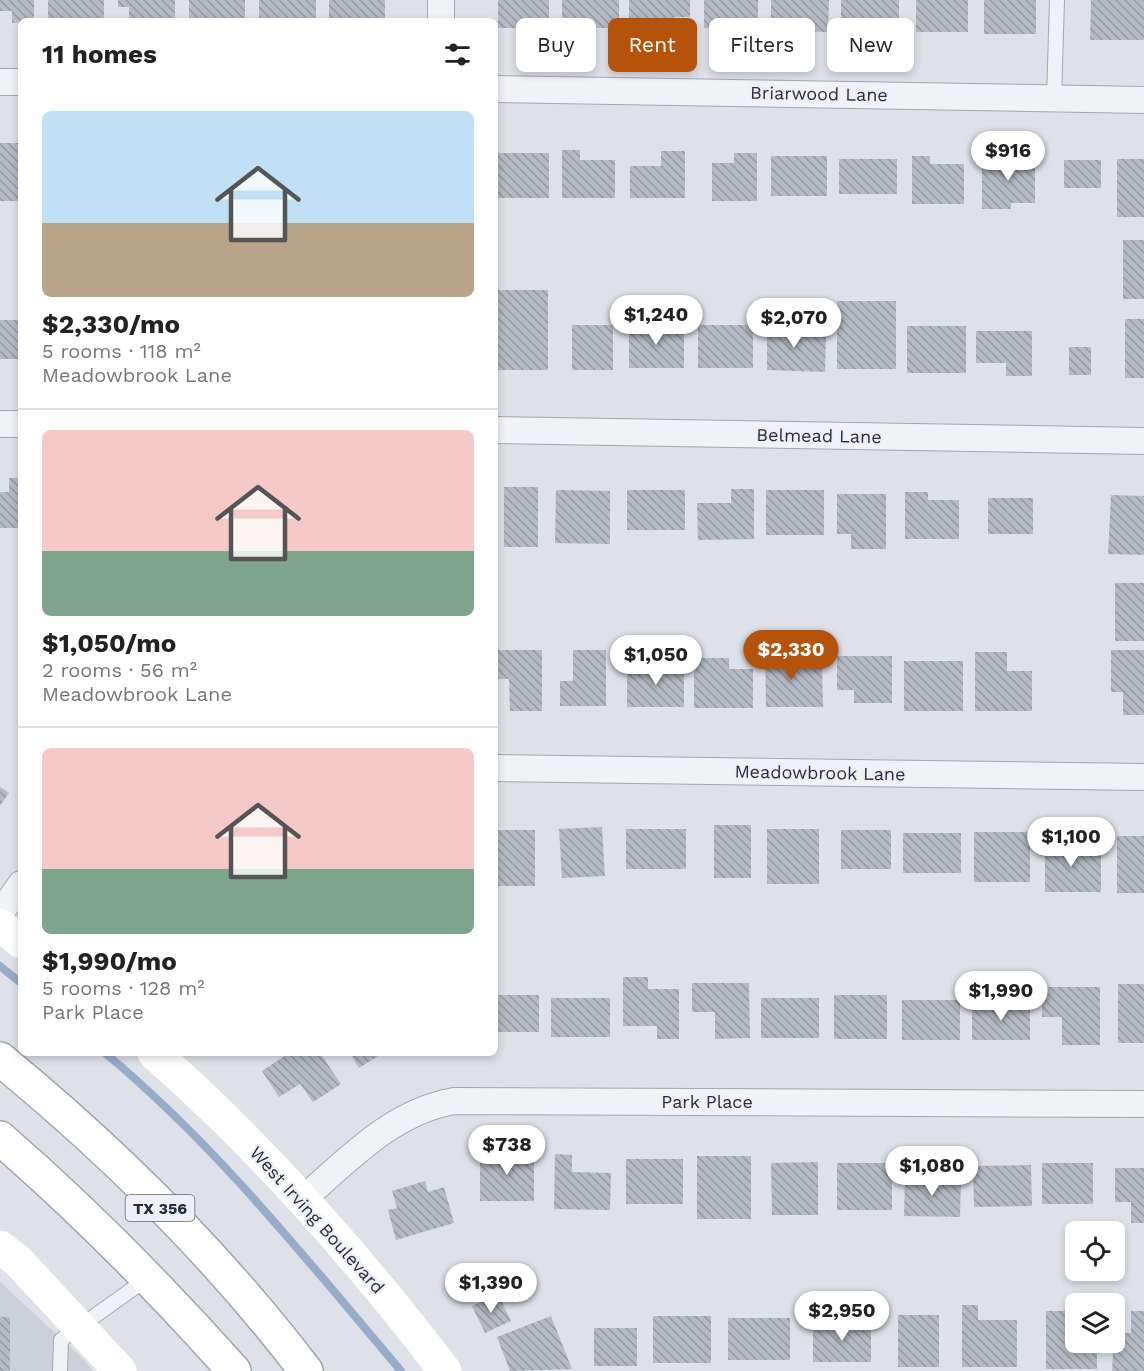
<!DOCTYPE html>
<html lang="en">
<head>
<meta charset="utf-8">
<style>
	body { margin:0; font-family:"Work Sans",sans-serif; background:#f6f6f6; color:#222; height:100vh; display:flex; flex-direction:column; font-size:22px; white-space:nowrap }
	* { box-sizing:border-box; margin:0 }
	p { font-size:20px; color:#767676 }
	.icon { flex:none; width:33px; height:33px; fill:none; stroke:currentColor; stroke-width:2; stroke-linecap:round; stroke-linejoin:round }
	.map { position:relative; flex:1; overflow:hidden }
	.drawer { position:absolute; left:18px; top:18px; width:480px; height:1038px; display:flex; flex-direction:column; background:#fff; border-radius:9px; box-shadow:0 3px 9px #0003 }
	.drawer>* { flex:none }
	.banner { position:absolute; left:516px; top:18px; width:537px; height:54px; display:flex; gap:12px }
	.fabs { position:absolute; left:1065px; top:1221px; display:grid; gap:12px }
	.fabs a { display:grid; place-items:center; width:60px; height:60px; border-radius:9px; background:#fff; box-shadow:0 3px 9px #0003; font-size:30px }
	.price { position:absolute; translate:-50% -51px; padding:0 14px; border-radius:21px; background:#fff; color:#222; font-size:20px; line-height:39px; filter:drop-shadow(0 2px 3px #0008) }
	.price::after { content:''; position:absolute; left:50%; top:36px; width:18px; height:14px; margin-left:-9px; background:inherit; clip-path:polygon(0 0,100% 0,50% 100%) }
	.price.selected { background:#b45309; color:#fff }
	ul { padding:0; list-style:none }
	li { display:grid; align-content:center; gap:12px; height:318px; padding:0 24px }
	li+li { border-top:2px solid #e0e0e0 }
	li span { display:grid; place-items:center; height:186px; border-radius:9px; color:#555 }
	li>.icon { margin-inline-start:auto }
	span .icon { width:108px; height:108px; fill:#fffc; stroke-width:1 }
	li b { font-size:26px }
	h2 { display:flex; justify-content:space-between; align-items:center; height:72px; padding:0 24px; font-size:26px }
	.chip { padding:0 21px; border-radius:9px; background:#fff; box-shadow:0 3px 9px #0003; font-size:21px; line-height:54px }
	.chip.selected { background:#b45309; color:#fff }
	.map>svg:first-child { display:block }
	.built { fill:#ccd0da }
	.lines { fill:none; stroke-linecap:round; stroke-linejoin:round }
	.stream { stroke:#97abca; stroke-width:8 }
	.building { fill:url(#building-back-hatch) }
	.lane-casing { stroke:#a3a7b2; stroke-width:16 }
	.street-casing { stroke:#a3a7b2; stroke-width:28 }
	.primary-casing { stroke:#9da4b4; stroke-width:36 }
	.lane { stroke:#f1f2f6; stroke-width:14 }
	.street { stroke:#f1f2f6; stroke-width:26 }
	.secondary { stroke:#fff; stroke-width:33 }
	.primary { stroke:#fff; stroke-width:33 }
	.labels { text-anchor:middle; stroke-width:5; stroke-linejoin:round; paint-order:stroke }
	.shield { fill:#edf0f6; stroke:#626877; stroke-width:1.5 }
	.shield-label { font-size:16px; font-weight:bold; fill:#262d40 }
	.street-label { font-size:18px; fill:#262d40; stroke:#edf0f6 }
</style>
</head>
<body>
<div class="map">
<svg width="1144" height="1371" viewBox="0 0 1144 1371">
	<defs>
		<pattern id="building-back-hatch" width="6" height="6" patternUnits="userSpaceOnUse" patternTransform="scale(1.5)"><rect width="6" height="6" fill="#b5bac5"/><path d="M-1 5l2 2M0 0l6 6M5-1l2 2" fill="none" stroke="#9398a1"/></pattern>
	</defs>
	<rect width="100%" height="100%" fill="#dee1e8"/>
	<!-- built -->
	<path class="built" d="M0 1282 81 1357 93 1371H0Z"/>
	<g class="lines">
		<!-- stream -->
		<g class="stream">
			<path d="M0 966 21 983"/>
			<path d="M105 1053C216 1145 308 1261 401 1371"/>
		</g>
	</g>
	<!-- building -->
	<g class="building">
		<path d="M0 0H34V21L12 23V11H0Z"/>
		<rect x="48" y="0" width="56" height="21"/>
		<path d="M118 0H175V21H129V7H118Z"/>
		<rect x="189" y="0" width="56" height="21"/>
		<rect x="259" y="0" width="57" height="21"/>
		<rect x="329" y="0" width="56" height="21"/>
		<rect x="498" y="0" width="51" height="28"/>
		<rect x="562" y="0" width="57" height="28"/>
		<path d="M629 0H690V17H674V30H629Z"/>
		<rect x="704" y="0" width="54" height="28"/>
		<path d="M771 0H829L828 32 771 31Z"/>
		<rect x="841" y="0" width="58" height="32"/>
		<rect x="916" y="0" width="52" height="32"/>
		<rect x="984" y="0" width="52" height="34"/>
		<path d="M1091 0H1144V40H1090Z"/>
		<rect x="0" y="143" width="21" height="58"/>
		<path d="M562 150H580V160H615V198H562Z"/>
		<path d="M661 151H685V198H630V166H661Z"/>
		<rect x="495" y="153" width="54" height="45"/>
		<path d="M734 153H757V201H712V163H734Z"/>
		<rect x="771" y="156" width="56" height="40"/>
		<path d="M912 156H930V164H964V204H912Z"/>
		<path d="M982 157 1035 158V203H1011V209H982Z"/>
		<rect x="839" y="159" width="58" height="35"/>
		<rect x="1117" y="159" width="27" height="58"/>
		<rect x="1064" y="160" width="37" height="28"/>
		<rect x="1123" y="240" width="21" height="59"/>
		<rect x="495" y="290" width="53" height="80"/>
		<rect x="837" y="301" width="59" height="68"/>
		<rect x="1125" y="319" width="19" height="59"/>
		<rect x="0" y="320" width="21" height="39"/>
		<path d="M767 321H796L795 335 826 336 825 372 767 370Z"/>
		<rect x="572" y="325" width="41" height="45"/>
		<rect x="629" y="325" width="55" height="43"/>
		<rect x="698" y="325" width="55" height="43"/>
		<rect x="907" y="326" width="59" height="47"/>
		<path d="M976 331H1032V376H1006V363H976Z"/>
		<rect x="1069" y="347" width="22" height="28"/>
		<path d="M9 478H21V528H0V492H9Z"/>
		<rect x="504" y="487" width="34" height="60"/>
		<path d="M731 489H754V539L698 540 697 503H731Z"/>
		<path d="M556 490 610 491V544L555 543Z"/>
		<rect x="627" y="490" width="58" height="40"/>
		<rect x="766" y="490" width="58" height="45"/>
		<path d="M905 492H928V500H959V539H905Z"/>
		<path d="M837 494H886V549H851V534H837Z"/>
		<path d="M1111 495 1144 496V555L1108 554Z"/>
		<rect x="988" y="498" width="45" height="36"/>
		<rect x="1115" y="583" width="29" height="58"/>
		<path d="M786 644V665L822 664 823 707H766L765 645Z"/>
		<path d="M495 650H542V711H510L509 679H495Z"/>
		<path d="M573 650H606V706H560V681H573Z"/>
		<path d="M1111 650H1144V715H1123V692H1111Z"/>
		<path d="M975 652H1007V671H1032V711H975Z"/>
		<path d="M837 656H892V703H854V690H837Z"/>
		<path d="M694 658H729V669H753V708H694Z"/>
		<rect x="904" y="661" width="59" height="50"/>
		<rect x="627" y="665" width="57" height="42"/>
		<path d="M0 787 9 793 0 806Z"/>
		<rect x="714" y="825" width="37" height="53"/>
		<path d="M602 827 605 876 562 878 559 829Z"/>
		<rect x="626" y="829" width="60" height="40"/>
		<rect x="767" y="829" width="52" height="55"/>
		<rect x="497" y="830" width="38" height="56"/>
		<rect x="841" y="830" width="50" height="39"/>
		<rect x="974" y="832" width="56" height="50"/>
		<rect x="903" y="833" width="58" height="40"/>
		<path d="M1045 833H1062V852H1101V892H1045Z"/>
		<rect x="1117" y="836" width="27" height="57"/>
		<path d="M623 977H648V989H679V1039H657V1026H623Z"/>
		<path d="M692 983H749L750 1038 715 1039V1012H692Z"/>
		<rect x="1118" y="984" width="26" height="59"/>
		<path d="M1042 987H1100V1045H1062V1017H1042Z"/>
		<rect x="495" y="995" width="44" height="37"/>
		<rect x="834" y="995" width="53" height="44"/>
		<rect x="551" y="998" width="59" height="39"/>
		<rect x="761" y="998" width="58" height="40"/>
		<rect x="902" y="1000" width="58" height="40"/>
		<rect x="972" y="1003" width="58" height="37"/>
		<path d="M289 1053H320L341 1084 313 1102 300 1084 279 1097 262 1071Z"/>
		<path d="M350 1053H383L359 1068Z"/>
		<rect x="480" y="1152" width="54" height="49"/>
		<path d="M555 1154 572 1155V1172L611 1173 610 1210 554 1209Z"/>
		<rect x="697" y="1156" width="54" height="63"/>
		<rect x="626" y="1159" width="57" height="45"/>
		<path d="M818 1162V1215H772L771 1163Z"/>
		<rect x="837" y="1163" width="55" height="47"/>
		<rect x="1042" y="1163" width="51" height="41"/>
		<path d="M1031 1165 1032 1206 974 1207 973 1166Z"/>
		<path d="M1115 1168H1144V1223H1131V1202H1115Z"/>
		<path d="M905 1177 961 1178 960 1217 904 1216Z"/>
		<path d="M425 1181 428 1192 444 1187 454 1223 396 1240 388 1210 397 1208 392 1191Z"/>
		<path d="M498 1294 511 1321 485 1333 472 1306Z"/>
		<path d="M962 1305H978V1320H1017V1367H962Z"/>
		<path d="M1046 1311H1076V1342H1097V1369H1046Z"/>
		<path d="M1131 1311H1144V1371H1112L1114 1333H1131Z"/>
		<rect x="898" y="1315" width="41" height="52"/>
		<path d="M551 1316 572 1369 510 1371 497 1337Z"/>
		<rect x="653" y="1316" width="58" height="47"/>
		<rect x="0" y="1317" width="10" height="54"/>
		<rect x="728" y="1318" width="62" height="42"/>
		<rect x="813" y="1323" width="58" height="39"/>
		<rect x="594" y="1328" width="43" height="38"/>
	</g>
	<g class="lines">
		<defs>
			<g id="lane">
				<path d="M1054 98 1057 0"/>
				<path d="M60 1371 61 1340 148 1278"/>
			</g>
			<g id="street">
				<path d="M441 0V21"/>
				<path d="M0 82H21"/>
				<path d="M495 89 1144 100"/>
				<path d="M0 424H21"/>
				<path d="M495 430 1144 441"/>
				<path d="M495 768 1144 777"/>
				<path d="M0 914 21 884"/>
				<path d="M303 1199C349 1159 392 1112 454 1101L1144 1104"/>
			</g>
			<g id="primary">
				<path d="M0 1059C111 1150 219 1257 306 1371"/>
				<path d="M0 1138C84 1211 161 1289 234 1371"/>
			</g>
		</defs>
		<!-- lane casing -->
		<use href="#lane" class="lane-casing"/>
		<!-- street casing -->
		<use href="#street" class="street-casing"/>
		<!-- primary casing -->
		<use href="#primary" class="primary-casing"/>
		<!-- lane -->
		<use href="#lane" class="lane"/>
		<!-- street -->
		<use href="#street" class="street"/>
		<!-- secondary -->
		<g class="secondary">
			<path d="M0 925 21 942"/>
			<path d="M154 1053C262 1148 358 1257 445 1371"/>
			<path d="M0 1247 18 1261 120 1371"/>
		</g>
		<!-- primary -->
		<use href="#primary" class="primary"/>
	</g>
	<g class="labels">
		<!-- shield labels -->
		<rect class="shield" x="125.5" y="1195" width="69" height="26" rx="4.5"/>
		<g class="shield-label">
			<text x="160" y="1214">TX 356</text>
		</g>
		<!-- street labels -->
		<g class="street-label">
			<text transform="translate(819 94) rotate(1)" y="6">Briarwood Lane</text>
			<text transform="translate(819 436) rotate(1)" y="6">Belmead Lane</text>
			<text transform="translate(820 773) rotate(1)" y="6">Meadowbrook Lane</text>
			<text x="707" y="1108">Park Place</text>
			<text transform="translate(317 1220) rotate(48)" y="6">West Irving Boulevard</text>
		</g>
	</g>
</svg>
<div class="fabs">
<a><svg class="icon" aria-label="locate" viewBox="0 0 24 24"><circle cx="12" cy="12" r="6"/><path d="M12 2v4M12 18v4M2 12h4M18 12h4"/></svg></a>
<a><svg class="icon" aria-label="layers" viewBox="0 0 24 24"><path d="M12 4l9 5-9 5-9-5zM3 14l9 5 9-5"/></svg></a>
</div>
<b class="price" style="left:1008px;top:182px">$916</b>
<b class="price" style="left:656px;top:346px">$1,240</b>
<b class="price" style="left:794px;top:349px">$2,070</b>
<b class="price selected" style="left:791px;top:681px">$2,330</b>
<b class="price" style="left:656px;top:686px">$1,050</b>
<b class="price" style="left:1071px;top:868px">$1,100</b>
<b class="price" style="left:1001px;top:1022px">$1,990</b>
<b class="price" style="left:507px;top:1176px">$738</b>
<b class="price" style="left:932px;top:1197px">$1,080</b>
<b class="price" style="left:491px;top:1314px">$1,390</b>
<b class="price" style="left:842px;top:1342px">$2,950</b>
<div class="banner">
<a class="chip">Buy</a>
<a class="chip selected">Rent</a>
<a class="chip">Filters</a>
<a class="chip">New</a>
</div>
<section class="drawer">
<h2>11 homes<svg class="icon" aria-label="filters" viewBox="0 0 24 24"><path d="M4 7h16M4 17h16"/><circle cx="9" cy="7" r="2"/><circle cx="15" cy="17" r="2"/></svg></h2>
<ul>
<li><span style="background:linear-gradient(#bfe0f5 60%,#b9a48a 0)"><svg class="icon" aria-label="home" viewBox="0 0 24 24"><path d="M3 11l9-7 9 7M6 9v11h12V9"/></svg></span><div><b>$2,330/mo</b><p>5 rooms · 118 m²</p><p>Meadowbrook Lane</p></div></li>
<li><span style="background:linear-gradient(#f6c9c9 65%,#7fa58c 0)"><svg class="icon" aria-label="home" viewBox="0 0 24 24"><path d="M3 11l9-7 9 7M6 9v11h12V9"/></svg></span><div><b>$1,050/mo</b><p>2 rooms · 56 m²</p><p>Meadowbrook Lane</p></div></li>
<li><span style="background:linear-gradient(#f6c9c9 65%,#7fa58c 0)"><svg class="icon" aria-label="home" viewBox="0 0 24 24"><path d="M3 11l9-7 9 7M6 9v11h12V9"/></svg></span><div><b>$1,990/mo</b><p>5 rooms · 128 m²</p><p>Park Place</p></div></li>
</ul>
</section>
</div>
</body>
</html>
